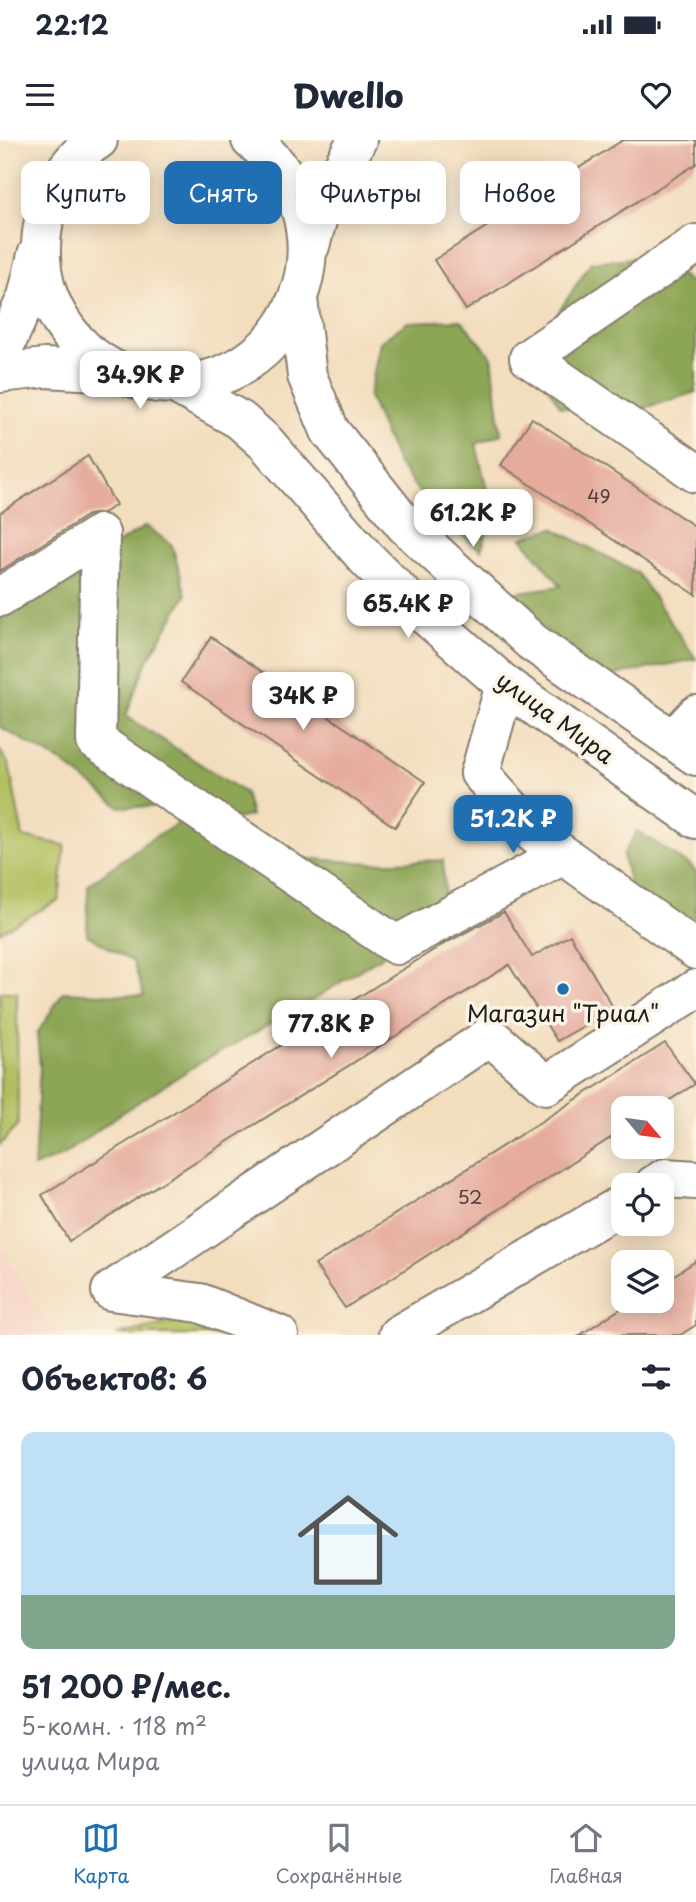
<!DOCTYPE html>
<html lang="ru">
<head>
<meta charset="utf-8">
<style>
	body { margin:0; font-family:"Playpen Sans",sans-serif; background:#f2f2f3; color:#1f2937; height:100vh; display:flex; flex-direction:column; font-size:26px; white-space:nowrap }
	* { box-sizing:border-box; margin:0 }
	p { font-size:23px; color:#747a83 }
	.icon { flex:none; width:38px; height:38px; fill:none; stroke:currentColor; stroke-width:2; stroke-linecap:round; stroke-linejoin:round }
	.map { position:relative; height:1195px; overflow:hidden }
	.details { display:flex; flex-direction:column; background:#fff; flex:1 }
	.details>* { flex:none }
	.top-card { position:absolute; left:21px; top:21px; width:654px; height:63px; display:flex; gap:14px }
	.needle { width:46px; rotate:119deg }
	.fabs { position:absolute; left:611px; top:956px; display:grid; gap:14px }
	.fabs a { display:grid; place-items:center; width:63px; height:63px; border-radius:14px; background:#fff; box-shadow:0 4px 18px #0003; font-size:35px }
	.price { position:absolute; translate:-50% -60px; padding:0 16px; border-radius:14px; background:#fff; color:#222; font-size:23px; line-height:46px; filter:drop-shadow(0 2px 4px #0008) }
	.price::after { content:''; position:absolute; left:50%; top:42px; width:21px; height:16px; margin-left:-10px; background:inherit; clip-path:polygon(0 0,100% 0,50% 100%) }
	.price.active { background:#1f6fb2; color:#fff }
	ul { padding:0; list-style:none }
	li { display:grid; align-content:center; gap:14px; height:371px; padding:0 21px }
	li span { display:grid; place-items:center; height:217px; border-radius:14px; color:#555 }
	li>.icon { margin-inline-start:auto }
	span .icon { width:126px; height:126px; fill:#fffc; stroke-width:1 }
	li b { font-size:30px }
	h2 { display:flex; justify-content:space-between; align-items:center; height:84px; padding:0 21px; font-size:30px }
	.pill { padding:0 24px; border-radius:14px; background:#fff; box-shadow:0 4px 18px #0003; font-size:24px; line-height:63px }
	.pill.active { background:#1f6fb2; color:#fff }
	.status { display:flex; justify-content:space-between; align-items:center; height:49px; padding:0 35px; background:#fff; direction:ltr }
	.status svg { height:19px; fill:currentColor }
	header { display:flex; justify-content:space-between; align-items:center; height:91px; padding:0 21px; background:#fff; font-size:32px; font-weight:800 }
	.menu { display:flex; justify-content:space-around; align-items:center; height:98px; border-top:2px solid #e0e1e3; background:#fff; font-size:19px; color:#747a83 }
	.menu a { display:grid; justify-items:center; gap:4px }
	.menu .active { color:#1f6fb2 }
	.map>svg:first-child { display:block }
	.built { fill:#f6d2c4 }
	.green { fill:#b2bf61; stroke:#676e3e; stroke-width:2 }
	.forest { fill:#8da657; stroke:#54613a; stroke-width:2 }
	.building { fill:#e5ac9e }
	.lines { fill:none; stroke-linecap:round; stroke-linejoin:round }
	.minor-casing { stroke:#877c6c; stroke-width:42 }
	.major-casing { stroke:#877c6c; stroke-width:42 }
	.minor { stroke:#fff; stroke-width:38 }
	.major { stroke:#fff; stroke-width:38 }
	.poi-dot { fill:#1f6fb2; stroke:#fcf5e5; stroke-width:2.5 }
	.labels { text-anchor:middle; stroke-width:7; stroke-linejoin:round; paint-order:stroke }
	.number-label { font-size:19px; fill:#4e403c }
	.street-label { font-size:23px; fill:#1c1c1c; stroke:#fcf5e5 }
	.poi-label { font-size:23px; fill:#1c1c1c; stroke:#fcf5e5 }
</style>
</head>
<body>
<div class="status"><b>22:12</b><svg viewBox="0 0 49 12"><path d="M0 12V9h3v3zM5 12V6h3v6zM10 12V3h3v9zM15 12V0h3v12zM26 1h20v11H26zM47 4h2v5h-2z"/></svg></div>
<header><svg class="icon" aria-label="menu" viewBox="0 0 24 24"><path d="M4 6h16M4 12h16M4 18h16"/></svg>Dwello<svg class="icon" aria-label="heart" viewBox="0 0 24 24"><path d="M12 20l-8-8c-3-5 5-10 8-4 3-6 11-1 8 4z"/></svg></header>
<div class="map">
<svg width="696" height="1195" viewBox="0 0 696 1195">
	<rect width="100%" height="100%" fill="#fcf5e5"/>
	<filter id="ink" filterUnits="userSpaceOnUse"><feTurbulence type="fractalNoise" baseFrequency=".0143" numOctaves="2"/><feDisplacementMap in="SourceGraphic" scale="14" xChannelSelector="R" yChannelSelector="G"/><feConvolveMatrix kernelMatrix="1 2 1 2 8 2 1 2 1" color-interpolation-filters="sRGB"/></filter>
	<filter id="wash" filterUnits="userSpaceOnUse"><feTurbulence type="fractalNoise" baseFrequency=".00686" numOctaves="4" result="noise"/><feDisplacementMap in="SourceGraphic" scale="28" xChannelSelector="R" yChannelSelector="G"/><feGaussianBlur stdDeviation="1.57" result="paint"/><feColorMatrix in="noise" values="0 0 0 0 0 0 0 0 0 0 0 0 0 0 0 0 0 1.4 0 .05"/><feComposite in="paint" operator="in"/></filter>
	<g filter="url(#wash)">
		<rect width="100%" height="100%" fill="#f2ddbd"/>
		<!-- built -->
		<path class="built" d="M0 1106 55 1195H0Z"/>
		<!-- green -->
		<g class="green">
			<path d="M0 610 9 625 23 697 65 705 59 760 0 792Z"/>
			<path d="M0 852H17L18 985 0 1005Z"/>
			<path d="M203 1175 236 1195H116Z"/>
		</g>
		<!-- forest -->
		<g class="forest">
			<path d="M657 116 696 147V252L628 273 561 267 529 218 591 122Z"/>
			<path d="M461 180 492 217 501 294 476 304 493 375 481 410 437 375 397 323 369 257 380 202 408 182Z"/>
			<path d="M146 386 172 405 186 455 146 523 126 576 245 653 251 676 228 680 187 667H120L63 623 0 587V461L81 426Z"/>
			<path d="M553 388 637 433 696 519 601 538 505 454 561 446 522 398Z"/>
			<path d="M190 677 262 733 313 719 371 723 443 720 446 775 305 865 198 924 123 972 65 1014 34 1027 40 927 37 894 63 852 144 856 133 822 87 795 88 745 149 700Z"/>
			<path d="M637 691 690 725 696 732V793L630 748 623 715Z"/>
		</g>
		<g id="blocks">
			<!-- building -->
			<g class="building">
				<path d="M623 0H696V24L466 170 434 120Z"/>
				<path d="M532 278 696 387V455L501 325Z"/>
				<path d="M88 316 116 365 103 373 88 375 0 431V373Z"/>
				<path d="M211 497 425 642 395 687 181 542Z"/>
				<path d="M504 772 532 817 570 795 614 869 557 901 509 825 69 1101 42 1055 440 806Z"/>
				<path d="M665 903 695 944 657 968H623V990L345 1168 315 1125Z"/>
				<path d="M696 1121V1185L680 1195H580L634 1160H662V1143Z"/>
			</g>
		</g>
	</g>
	<g filter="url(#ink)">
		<use href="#blocks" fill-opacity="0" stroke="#877c6c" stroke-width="2"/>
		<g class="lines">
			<defs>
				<g id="minor">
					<path d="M696 104 529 218 696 333"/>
					<path d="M100 394 96 601 396 805 563 715"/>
					<path d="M0 457 100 394"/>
					<path d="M505 545 480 633 534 694 696 810"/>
					<path d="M673 600 696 575"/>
					<path d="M654 1045 665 1038 696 1040"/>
					<path d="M279 1195 200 1163 111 1151 490 896 546 945 696 849"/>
					<path d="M398 1195 623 1064"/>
				</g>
				<g id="major">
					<path d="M98 0C58 25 39 73 41 118 42 154 60 187 86 211 106 228 131 240 158 243 296 256 361 84 251 0"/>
					<path d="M310 106 320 70 357 0"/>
					<path d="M298 159 307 236 330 291 404 384 532 502 696 616"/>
					<path d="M0 216 27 157 37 115"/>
					<path d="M0 233 45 228 116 232"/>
					<path d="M175 244 240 280 266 303 366 418 409 461 505 545 696 679"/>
				</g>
			</defs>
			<!-- minor casing -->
			<use href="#minor" class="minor-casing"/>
			<!-- major casing -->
			<use href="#major" class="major-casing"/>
			<!-- minor -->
			<use href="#minor" class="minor"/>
			<!-- major -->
			<use href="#major" class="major"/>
		</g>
	</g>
	<!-- markers -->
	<circle class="poi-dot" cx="563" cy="849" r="7"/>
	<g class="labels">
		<!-- number labels -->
		<g class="number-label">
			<text x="599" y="363">49</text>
			<text x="470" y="1064">52</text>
		</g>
		<!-- street labels -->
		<g class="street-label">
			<text transform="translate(555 578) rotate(36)" y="8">улица Мира</text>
		</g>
		<!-- poi labels -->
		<g class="poi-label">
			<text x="563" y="882">Магазин "Триал"</text>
		</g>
	</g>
</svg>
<div class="fabs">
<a><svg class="needle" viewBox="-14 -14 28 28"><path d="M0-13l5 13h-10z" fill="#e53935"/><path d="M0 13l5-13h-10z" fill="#747a83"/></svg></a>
<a><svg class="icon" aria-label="locate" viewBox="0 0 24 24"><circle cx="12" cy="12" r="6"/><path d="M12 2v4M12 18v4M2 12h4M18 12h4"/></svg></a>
<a><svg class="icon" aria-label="layers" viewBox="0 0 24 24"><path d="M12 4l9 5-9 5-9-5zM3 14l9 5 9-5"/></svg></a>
</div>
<b class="price" style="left:140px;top:271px">34.9K ₽</b>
<b class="price" style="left:473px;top:409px">61.2K ₽</b>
<b class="price" style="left:408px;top:500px">65.4K ₽</b>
<b class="price" style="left:303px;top:592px">34K ₽</b>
<b class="price active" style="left:513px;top:715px">51.2K ₽</b>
<b class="price" style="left:331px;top:920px">77.8K ₽</b>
<div class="top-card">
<a class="pill">Купить</a>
<a class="pill active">Снять</a>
<a class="pill">Фильтры</a>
<a class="pill">Новое</a>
</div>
</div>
<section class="details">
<h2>Объектов: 6<svg class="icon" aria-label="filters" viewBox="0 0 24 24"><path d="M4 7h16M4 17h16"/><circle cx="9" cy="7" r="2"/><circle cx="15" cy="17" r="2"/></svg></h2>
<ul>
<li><span style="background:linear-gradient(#bfe0f5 75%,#7fa58c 0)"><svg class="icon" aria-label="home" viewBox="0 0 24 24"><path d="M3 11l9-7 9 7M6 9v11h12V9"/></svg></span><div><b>51 200 ₽/мес.</b><p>5-комн. · 118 m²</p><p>улица Мира</p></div></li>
</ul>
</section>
<nav class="menu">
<a class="active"><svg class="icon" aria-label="map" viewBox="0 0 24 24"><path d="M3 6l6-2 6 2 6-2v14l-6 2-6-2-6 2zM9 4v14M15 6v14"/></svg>Карта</a>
<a><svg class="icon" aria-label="saved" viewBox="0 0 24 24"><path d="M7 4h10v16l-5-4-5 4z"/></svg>Сохранённые</a>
<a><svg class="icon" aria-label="home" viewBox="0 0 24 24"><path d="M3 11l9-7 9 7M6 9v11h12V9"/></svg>Главная</a>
</nav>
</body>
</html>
